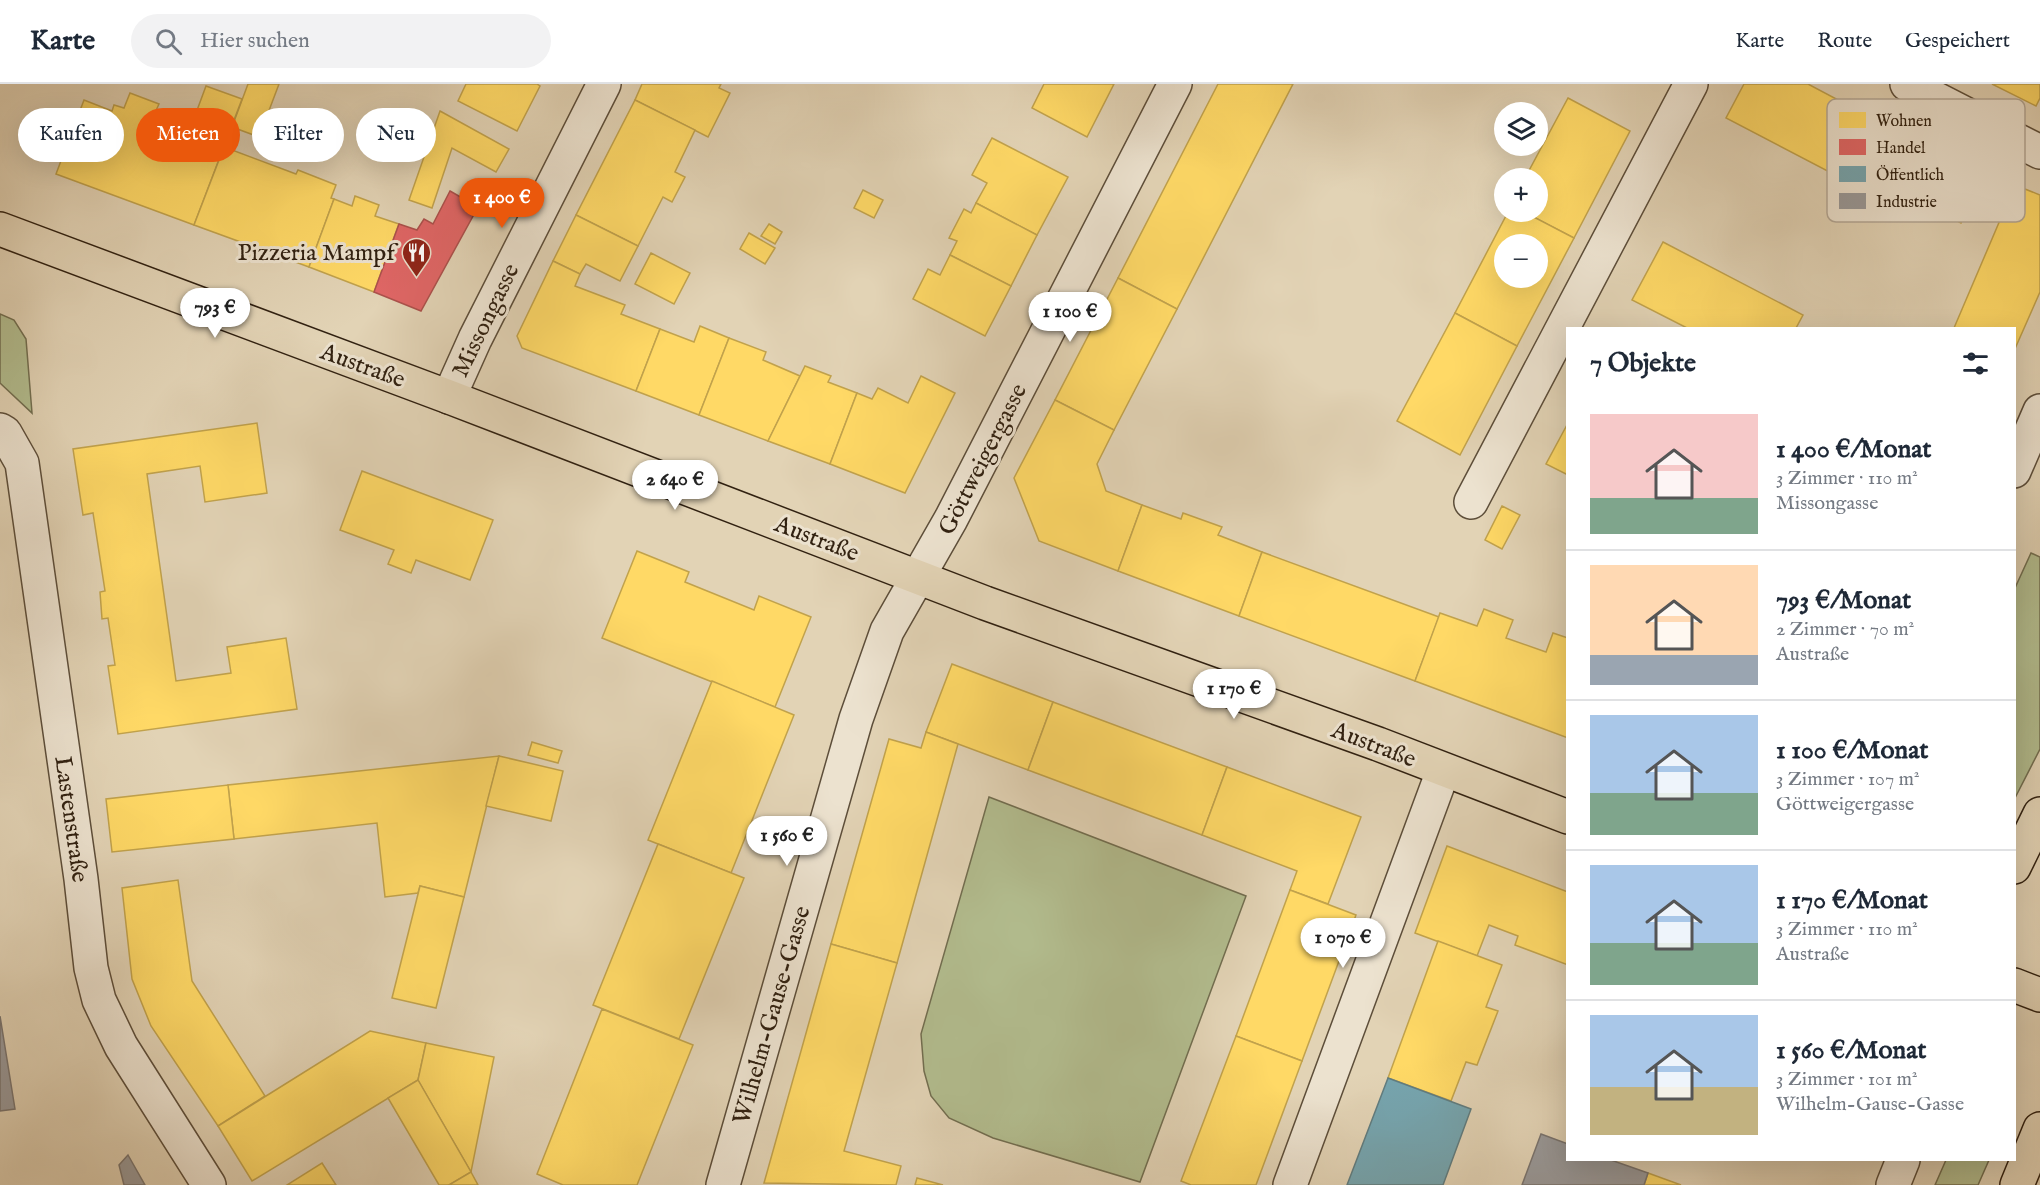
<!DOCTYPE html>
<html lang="de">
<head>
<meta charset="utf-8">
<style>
	body { margin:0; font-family:"IM FELL English",serif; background:#f2f2f3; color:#1f2937; height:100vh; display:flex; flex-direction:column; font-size:22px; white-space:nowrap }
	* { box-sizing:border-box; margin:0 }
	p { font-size:20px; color:#747a83 }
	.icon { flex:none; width:33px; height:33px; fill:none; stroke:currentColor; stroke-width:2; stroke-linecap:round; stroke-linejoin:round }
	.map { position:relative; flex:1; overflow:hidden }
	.sheet { position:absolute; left:1566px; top:243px; width:450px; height:834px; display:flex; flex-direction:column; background:#fff; border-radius:0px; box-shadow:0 6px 24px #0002 }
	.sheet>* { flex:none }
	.guide { position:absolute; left:18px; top:24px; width:570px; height:54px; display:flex; gap:12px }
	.controls { position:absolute; left:1494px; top:18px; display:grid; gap:12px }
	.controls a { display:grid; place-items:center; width:54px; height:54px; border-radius:50%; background:#fff; box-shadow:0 6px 24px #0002; font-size:30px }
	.price { position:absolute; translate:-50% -51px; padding:0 14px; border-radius:21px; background:#fff; color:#222; font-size:20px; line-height:39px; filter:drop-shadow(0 2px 3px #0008) }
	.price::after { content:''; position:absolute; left:50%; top:36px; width:18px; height:14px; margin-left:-9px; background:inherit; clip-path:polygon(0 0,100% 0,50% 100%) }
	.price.active { background:#ea580c; color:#fff }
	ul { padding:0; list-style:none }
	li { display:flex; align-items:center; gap:18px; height:150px; padding:0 24px }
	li+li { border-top:2px solid #e0e1e3 }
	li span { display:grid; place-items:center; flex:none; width:168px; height:120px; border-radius:0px; color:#555 }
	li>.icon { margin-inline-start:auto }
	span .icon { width:72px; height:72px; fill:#fffc; stroke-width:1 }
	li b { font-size:26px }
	h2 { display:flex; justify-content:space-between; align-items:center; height:72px; padding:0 24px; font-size:26px }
	.pill { padding:0 21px; border-radius:27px; background:#fff; box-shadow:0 6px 24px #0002; font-size:21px; line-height:54px }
	.pill.active { background:#ea580c; color:#fff }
	header { display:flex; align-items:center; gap:36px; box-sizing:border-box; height:84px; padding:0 30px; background:#fff; border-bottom:2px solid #e0e1e3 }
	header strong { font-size:28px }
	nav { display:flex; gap:33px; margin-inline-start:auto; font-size:21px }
	.search { width:420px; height:54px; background:#f2f2f3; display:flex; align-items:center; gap:15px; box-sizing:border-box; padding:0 21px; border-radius:33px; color:#747a83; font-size:22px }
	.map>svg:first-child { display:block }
	.green { fill:#b2bc8e; stroke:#726e50; stroke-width:1.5 }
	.homes { fill:#ffd966; stroke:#c1a24c; stroke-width:1.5; fill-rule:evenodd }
	.shops { fill:#e06666; stroke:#ac514c; stroke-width:1.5 }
	.public { fill:#76a5af; stroke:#617d80; stroke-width:1.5 }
	.industry { fill:#999; stroke:#7a7570; stroke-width:1.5 }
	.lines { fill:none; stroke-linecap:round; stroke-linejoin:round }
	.minor-casing { stroke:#5d4e3a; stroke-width:36 }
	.major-casing { stroke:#312111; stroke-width:36 }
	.highway-casing { stroke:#312111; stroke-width:36 }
	.minor { stroke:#ece2cf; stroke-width:33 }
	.major { stroke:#e2d3b5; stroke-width:33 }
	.highway { stroke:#e2d3b5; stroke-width:33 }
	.labels { text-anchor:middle; stroke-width:6; stroke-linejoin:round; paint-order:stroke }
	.poi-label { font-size:24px; fill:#312111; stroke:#ece2cf; text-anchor:end }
	.street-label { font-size:24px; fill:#312111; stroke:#ece2cf }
	.key { fill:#ece2cf; stroke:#b4a896; stroke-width:1.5 }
	.key-label { font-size:16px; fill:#312111 }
</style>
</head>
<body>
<header>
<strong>Karte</strong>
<div class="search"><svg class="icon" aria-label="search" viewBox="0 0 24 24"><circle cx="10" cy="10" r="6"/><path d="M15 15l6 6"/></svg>Hier suchen</div>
<nav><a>Karte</a><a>Route</a><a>Gespeichert</a></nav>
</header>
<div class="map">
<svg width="2040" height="1101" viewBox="0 0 2040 1101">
	<rect width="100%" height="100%" fill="#e2d3b5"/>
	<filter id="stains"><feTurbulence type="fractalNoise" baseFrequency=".00333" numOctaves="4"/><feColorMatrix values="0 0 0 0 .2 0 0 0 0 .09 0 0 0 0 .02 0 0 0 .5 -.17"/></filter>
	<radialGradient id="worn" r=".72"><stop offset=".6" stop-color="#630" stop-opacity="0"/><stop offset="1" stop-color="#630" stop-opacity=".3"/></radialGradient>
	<!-- green -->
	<g class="green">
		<path d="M0 230 14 236 26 255 32 329 0 299Z"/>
		<path d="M2031 469 2040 473V665L2015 714V504Z"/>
		<path d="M989 713 1246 812 1140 1098 993 1054 949 1034 931 1012 924 987 921 950Z"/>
		<path d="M1946 1076H1989L1978 1101H1935Z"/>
	</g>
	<!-- homes -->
	<g class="homes">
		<path d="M248 0H279L259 53 232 43Z"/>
		<path d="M466 0H537L540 2 517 47 458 17Z"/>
		<path d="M642 0H721L719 4 730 9 708 53 635 16Z"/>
		<path d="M1044 0H1114L1087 53 1032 24Z"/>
		<path d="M1218 0H1293L1177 225 1118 194Z"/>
		<path d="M1744 0H1808L1893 45 1862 105 1726 34Z"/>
		<path d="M1992 0H2040V14L2036 22Z"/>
		<path d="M206 2 242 15 194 141 56 90 84 16 112 27 114 21 124 24 130 9 159 20 152 35 163 39 160 47 186 56Z"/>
		<path d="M1568 14 1630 47 1574 154 1524 128H1538V94H1525Z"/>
		<path d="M635 16 695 46 675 88 685 93 672 118 663 113 638 162 576 131Z"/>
		<path d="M440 27 509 65 496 88 452 64 432 124 409 116Z"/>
		<path d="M1904 51 1985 93 1961 139 1880 97Z"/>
		<path d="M992 54 1068 93 1037 151 976 119 987 99 972 91Z"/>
		<path d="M224 63 296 90 298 86 336 101 331 114 334 115 309 183 194 141Z"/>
		<path d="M2015 101 2040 111V208L2014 267V244H1954Z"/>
		<path d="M863 106 883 116 874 134 854 124Z"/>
		<path d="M355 112 379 121 375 132 399 140 374 208 309 183 334 115 352 122Z"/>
		<path d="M976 119 1037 151 1011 202 950 171 957 157 949 154 964 125 971 129Z"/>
		<path d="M1508 128H1524L1574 154 1517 262 1455 229ZM1504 160H1538V194H1504Z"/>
		<path d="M576 131 638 162 620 197 586 180 580 190 553 177Z"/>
		<path d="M769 140 782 148 775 160 761 152Z"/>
		<path d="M749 149 775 164 765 180 740 165Z"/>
		<path d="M1663 158 1803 231 1796 244H1687L1632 216Z"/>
		<path d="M651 169 690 189 674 220 635 200Z"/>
		<path d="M950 171 1011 202 985 252 913 215 928 185 940 191Z"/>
		<path d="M553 177 580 190 575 202 625 221 621 230 660 245 636 307 522 264 517 252Z"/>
		<path d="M1118 194 1177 225 1114 346 1055 316Z"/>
		<path d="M1455 229 1517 262 1460 371 1397 337Z"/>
		<path d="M700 242 729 254 699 331 636 307 660 245 694 258Z"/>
		<path d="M729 254 766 268 763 276 800 292 768 357 699 331Z"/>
		<path d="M805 282 831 292 828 298 857 309 830 380 768 357Z"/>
		<path d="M921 292 955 309 905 409 830 380 857 309 872 315 878 304 908 319Z"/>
		<path d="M1055 316 1114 346 1097 380 1106 407 1142 421 1118 487 1039 457 1014 394Z"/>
		<path d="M257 339 267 409 205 418 200 382 147 390 176 597 231 589 227 563 286 554 297 625 118 650 108 582 115 581 108 534 102 535 100 508 105 507 93 429 83 431 73 365Z"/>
		<path d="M1568 339V391L1546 380Z"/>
		<path d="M362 387 493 436 470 496 416 476 411 489 388 480 394 466 340 446Z"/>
		<path d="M1142 421 1181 435 1183 429 1222 443 1218 451 1262 468 1239 532 1118 487Z"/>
		<path d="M1502 422 1520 431 1502 465 1485 456Z"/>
		<path d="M637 467 689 488 685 498 754 526 759 512 811 533 775 623 602 554Z"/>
		<path d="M1262 468 1439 533 1415 597 1239 532Z"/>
		<path d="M1484 525 1513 536 1506 554 1546 568 1553 549 1568 554V654L1415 597 1440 529 1477 542Z"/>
		<path d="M952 580 1053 618 1028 686 926 648Z"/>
		<path d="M712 597 794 631 731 789 648 756Z"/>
		<path d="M1053 618 1227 683 1202 751 1028 686Z"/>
		<path d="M926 648 958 660 897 879 831 860 889 655 921 664Z"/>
		<path d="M532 658 562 667 558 679 528 671Z"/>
		<path d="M499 672 464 813 420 802 418 809 385 813 377 739 234 755 228 701Z"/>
		<path d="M499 672 563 687 551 737 486 722Z"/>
		<path d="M1227 683 1361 733 1328 820 1290 806 1297 787 1202 751Z"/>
		<path d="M228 701 234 755 112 768 106 715Z"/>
		<path d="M658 760 744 794 679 955 593 921Z"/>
		<path d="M1447 762 1568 808V881L1515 861 1518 852 1489 841 1477 872 1415 849Z"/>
		<path d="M178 796 192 897 265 1012 218 1042 151 942 132 895 122 804Z"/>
		<path d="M420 802 464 813 436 924 392 914Z"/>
		<path d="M1290 806 1356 831 1302 977 1236 952Z"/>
		<path d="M1438 857 1502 881 1486 923 1498 927 1477 981 1466 978 1451 1017 1388 994Z"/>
		<path d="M831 860 897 879 844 1067 901 1082 896 1101 764 1099Z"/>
		<path d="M602 925 693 961 637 1101H563L537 1090Z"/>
		<path d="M370 947 426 959 418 996 252 1097 218 1042Z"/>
		<path d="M1236 952 1302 977 1256 1101H1191L1181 1097Z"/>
		<path d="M426 959 494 973 471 1088 418 996Z"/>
		<path d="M418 996 471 1088 449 1101H439L388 1014Z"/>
		<path d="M322 1079 336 1101H287Z"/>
		<path d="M471 1088 478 1101H449Z"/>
		<path d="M1648 1089 1681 1101H1644Z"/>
		<path d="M917 1094 943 1101H915Z"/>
	</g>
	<!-- shops -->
	<path class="shops" d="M450 107 478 123 421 227 374 208 399 140 417 146 424 135 433 140Z"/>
	<!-- public -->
	<path class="public" d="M1388 994 1471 1025 1443 1101H1347Z"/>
	<!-- industry -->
	<g class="industry">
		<path d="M0 932 15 1025 0 1027Z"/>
		<path d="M1541 1050 1568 1060V1076H1611L1648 1089 1644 1101H1522Z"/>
		<path d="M128 1071 145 1101H124L119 1081Z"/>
	</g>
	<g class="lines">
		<defs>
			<g id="minor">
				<path d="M1907 0 2040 68"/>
				<path d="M449 313 475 255 604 0"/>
				<path d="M0 346 5 349 22 379 81 795 91 884 99 916 121 962 209 1101"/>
				<path d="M2014 387 2040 327"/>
				<path d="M1471 418 1691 0"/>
				<path d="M723 1101 856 635 887 547 951 435 1175 0"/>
				<path d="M1290 1101 1443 687"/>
				<path d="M1893 1101 1903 1076"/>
			</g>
			<g id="major">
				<path d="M0 145 449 313 985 519 1378 660 1568 733"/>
				<path d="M2014 901 2040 911"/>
			</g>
			<g id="highway">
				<path d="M2014 783 2040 730"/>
				<path d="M2017 1101 2040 1045"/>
			</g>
		</defs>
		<!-- minor casing -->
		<use href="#minor" class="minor-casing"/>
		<!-- major casing -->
		<use href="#major" class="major-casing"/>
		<!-- highway casing -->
		<use href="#highway" class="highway-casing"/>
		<!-- minor -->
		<use href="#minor" class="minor"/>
		<!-- major -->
		<use href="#major" class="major"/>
		<!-- highway -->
		<use href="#highway" class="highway"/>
	</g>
	<!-- icons -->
	<defs>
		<symbol id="restaurant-pin" viewBox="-11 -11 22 30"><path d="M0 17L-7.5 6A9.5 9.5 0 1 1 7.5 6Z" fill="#8f2418" stroke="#ece2cf"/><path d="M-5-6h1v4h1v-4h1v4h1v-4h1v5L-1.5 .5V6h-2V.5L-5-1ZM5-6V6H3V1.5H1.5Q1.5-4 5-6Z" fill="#fff"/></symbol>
	</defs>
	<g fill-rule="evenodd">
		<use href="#restaurant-pin" x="400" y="152" width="33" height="45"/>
	</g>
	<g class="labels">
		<!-- poi labels -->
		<g class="poi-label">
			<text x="395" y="176">Pizzeria Mampf</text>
		</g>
		<!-- street labels -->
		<g class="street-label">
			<text transform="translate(485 236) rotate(-64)" y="8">Missongasse</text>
			<text transform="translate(363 281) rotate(20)" y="8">Austraße</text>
			<text transform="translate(982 375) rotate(-63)" y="8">Göttweigergasse</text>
			<text transform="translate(817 454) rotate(21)" y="8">Austraße</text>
			<text transform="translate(1374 660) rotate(21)" y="8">Austraße</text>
			<text transform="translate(72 735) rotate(82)" y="8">Lastenstraße</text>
			<text transform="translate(771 931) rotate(-74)" y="8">Wilhelm-Gause-Gasse</text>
		</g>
	</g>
	<!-- legend -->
	<rect x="1827" y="15" width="198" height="123" rx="9" class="key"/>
	<rect x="1839" y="28" width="27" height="16" fill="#ffd966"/>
	<rect x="1839" y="55" width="27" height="16" fill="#e06666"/>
	<rect x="1839" y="82" width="27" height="16" fill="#76a5af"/>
	<rect x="1839" y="109" width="27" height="16" fill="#999"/>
	<g class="key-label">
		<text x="1876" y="42">Wohnen</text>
		<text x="1876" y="69">Handel</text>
		<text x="1876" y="96">Öffentlich</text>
		<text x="1876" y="123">Industrie</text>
	</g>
	<rect width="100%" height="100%" filter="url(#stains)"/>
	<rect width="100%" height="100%" fill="url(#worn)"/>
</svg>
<div class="controls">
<a><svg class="icon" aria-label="layers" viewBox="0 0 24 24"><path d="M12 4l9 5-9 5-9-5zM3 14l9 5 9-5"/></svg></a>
<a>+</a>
<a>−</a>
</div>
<b class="price active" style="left:502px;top:145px">1 400 €</b>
<b class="price" style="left:215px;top:255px">793 €</b>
<b class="price" style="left:1070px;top:259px">1 100 €</b>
<b class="price" style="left:675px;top:427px">2 640 €</b>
<b class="price" style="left:1234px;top:636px">1 170 €</b>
<b class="price" style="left:787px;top:783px">1 560 €</b>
<b class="price" style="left:1343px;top:885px">1 070 €</b>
<div class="guide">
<a class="pill">Kaufen</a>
<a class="pill active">Mieten</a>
<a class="pill">Filter</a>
<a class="pill">Neu</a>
</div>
<section class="sheet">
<h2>7 Objekte<svg class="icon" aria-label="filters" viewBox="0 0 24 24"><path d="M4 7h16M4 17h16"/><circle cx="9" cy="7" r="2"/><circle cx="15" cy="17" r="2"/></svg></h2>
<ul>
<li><span style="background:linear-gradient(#f6c9c9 70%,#7fa58c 0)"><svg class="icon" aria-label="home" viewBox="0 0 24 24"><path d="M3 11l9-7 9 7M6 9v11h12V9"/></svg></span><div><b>1 400 €/Monat</b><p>3 Zimmer · 110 m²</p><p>Missongasse</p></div></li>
<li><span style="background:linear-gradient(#ffd9b3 75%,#9aa5b1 0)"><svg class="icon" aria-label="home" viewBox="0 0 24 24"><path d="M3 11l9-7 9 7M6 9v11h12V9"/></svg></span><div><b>793 €/Monat</b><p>2 Zimmer · 70 m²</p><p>Austraße</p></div></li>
<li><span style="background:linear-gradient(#a9c7e8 65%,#7fa58c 0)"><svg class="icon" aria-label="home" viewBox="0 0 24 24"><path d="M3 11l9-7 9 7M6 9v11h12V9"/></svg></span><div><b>1 100 €/Monat</b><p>3 Zimmer · 107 m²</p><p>Göttweigergasse</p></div></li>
<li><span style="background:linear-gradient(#a9c7e8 65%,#7fa58c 0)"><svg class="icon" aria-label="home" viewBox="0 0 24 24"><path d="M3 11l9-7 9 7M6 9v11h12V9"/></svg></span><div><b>1 170 €/Monat</b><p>3 Zimmer · 110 m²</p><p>Austraße</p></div></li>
<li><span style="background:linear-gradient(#a9c7e8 60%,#c2b280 0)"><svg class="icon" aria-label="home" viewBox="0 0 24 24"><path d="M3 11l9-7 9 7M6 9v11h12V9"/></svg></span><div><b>1 560 €/Monat</b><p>3 Zimmer · 101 m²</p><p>Wilhelm-Gause-Gasse</p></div></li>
</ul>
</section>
</div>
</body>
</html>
